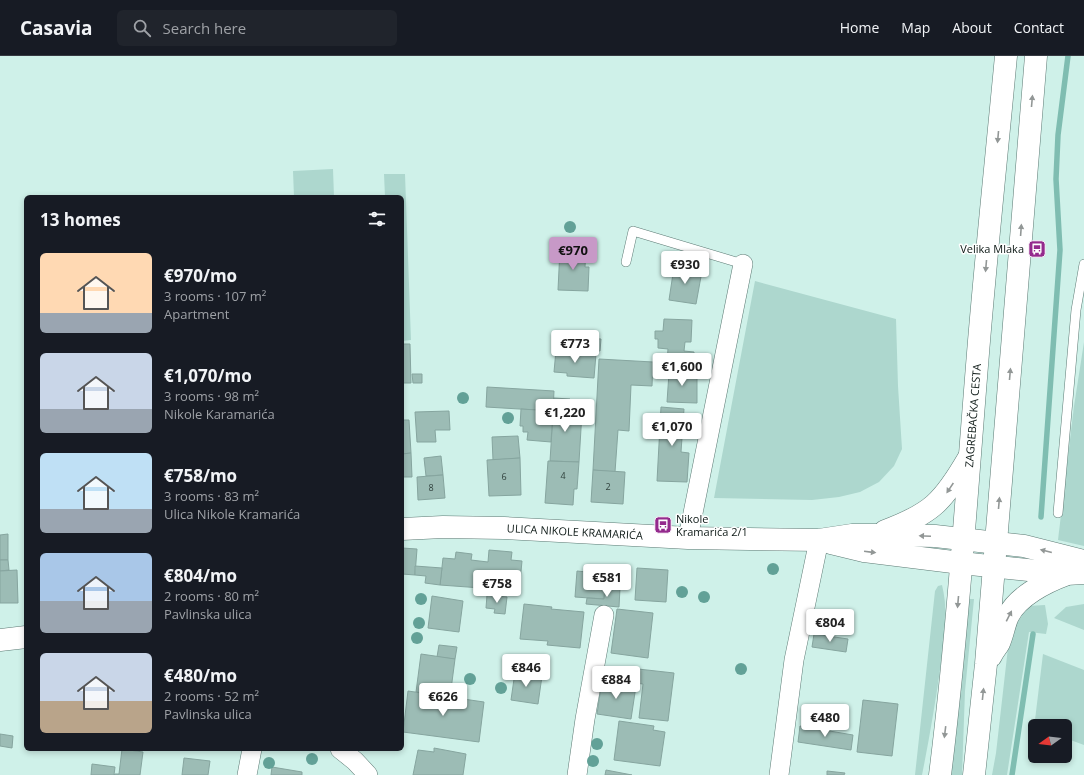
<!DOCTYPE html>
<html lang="en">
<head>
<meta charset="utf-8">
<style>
	body { margin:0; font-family:"Open Sans",sans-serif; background:#20242c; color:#f1f3f6; height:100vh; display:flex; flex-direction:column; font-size:15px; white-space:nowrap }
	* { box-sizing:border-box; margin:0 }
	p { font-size:13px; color:#9ea1a6 }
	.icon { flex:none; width:22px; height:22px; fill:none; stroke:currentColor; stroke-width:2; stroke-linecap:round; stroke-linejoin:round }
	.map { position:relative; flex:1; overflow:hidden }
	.details { position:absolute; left:24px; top:139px; width:380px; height:556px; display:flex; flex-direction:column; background:#171b24; border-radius:6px; box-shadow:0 2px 6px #0003 }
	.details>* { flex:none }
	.needle { width:26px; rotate:255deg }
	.fabs { position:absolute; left:1028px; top:663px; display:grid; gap:8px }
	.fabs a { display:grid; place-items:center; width:44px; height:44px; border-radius:6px; background:#171b24; box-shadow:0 2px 6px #0003; font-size:20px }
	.price { position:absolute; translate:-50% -34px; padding:0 9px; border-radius:4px; background:#fff; color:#222; font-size:13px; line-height:26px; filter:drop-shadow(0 1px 2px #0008) }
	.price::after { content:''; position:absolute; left:50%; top:24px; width:12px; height:9px; margin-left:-6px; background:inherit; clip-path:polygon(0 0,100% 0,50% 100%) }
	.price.on { background:#c799c7; color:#111 }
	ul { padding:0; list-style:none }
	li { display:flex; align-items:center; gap:12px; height:100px; padding:0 16px }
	li span { display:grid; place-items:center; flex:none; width:112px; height:80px; border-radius:6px; color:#555 }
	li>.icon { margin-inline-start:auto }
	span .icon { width:48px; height:48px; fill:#fffc; stroke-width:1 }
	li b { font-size:17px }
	h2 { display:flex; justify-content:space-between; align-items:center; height:48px; padding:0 16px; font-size:17px }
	header { display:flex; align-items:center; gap:24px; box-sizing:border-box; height:56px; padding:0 20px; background:#171b24; border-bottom:1px solid #363941 }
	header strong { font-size:19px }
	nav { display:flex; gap:22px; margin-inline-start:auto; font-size:14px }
	.search { width:280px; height:36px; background:#20242c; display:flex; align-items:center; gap:10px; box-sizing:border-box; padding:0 14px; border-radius:6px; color:#9ea1a6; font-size:15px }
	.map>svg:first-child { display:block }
	.green { fill:#add7ce }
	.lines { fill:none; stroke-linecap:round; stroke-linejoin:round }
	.stream { stroke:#7fbdb1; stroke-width:5.5 }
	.building { fill:#9cbcb5; stroke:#86a59f }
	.service-casing { stroke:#5c7a74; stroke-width:10 }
	.minor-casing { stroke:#5c7a74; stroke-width:20 }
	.secondary-casing { stroke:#5c7a74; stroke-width:23 }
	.service { stroke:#fff; stroke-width:9 }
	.minor { stroke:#fff; stroke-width:19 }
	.secondary { stroke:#fff; stroke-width:22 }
	.tree { fill:#62a197 }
	.oneway { fill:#929796 }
	.labels { text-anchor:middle; stroke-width:3; stroke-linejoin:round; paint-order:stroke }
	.number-label { font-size:9px; fill:#30413d }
	.poi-label { font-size:11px; fill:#0c1815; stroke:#fff; text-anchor:end }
	.street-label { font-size:11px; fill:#0c1815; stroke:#fff }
</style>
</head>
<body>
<header>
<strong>Casavia</strong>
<div class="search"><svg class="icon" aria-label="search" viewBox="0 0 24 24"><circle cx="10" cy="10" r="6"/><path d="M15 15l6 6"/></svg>Search here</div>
<nav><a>Home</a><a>Map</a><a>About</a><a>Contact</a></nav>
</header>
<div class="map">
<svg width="1084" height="719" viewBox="0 0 1084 719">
	<rect width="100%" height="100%" fill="#cff1e9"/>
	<!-- green -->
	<g class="green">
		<path d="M333 113 334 141H294L293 115Z"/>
		<path d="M384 118H405L411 284 402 285V141H385Z"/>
		<path d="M755 225 896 263 898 330 902 393 894 410 879 426 860 436 839 441 812 444 714 442Z"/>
		<path d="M1084 286V490L1058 484 1074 350Z"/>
		<path d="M942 529C949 557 944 586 940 614 935 649 929 684 922 719H915L935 535 938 530Z"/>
		<path d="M969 543H974L965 635 962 719H951Z"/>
		<path d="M1084 548V574L1054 562 1066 551Z"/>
		<path d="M1045 549 1048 568 1046 578 1029 576 1007 719H992L996 697 1009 583 1012 575 1028 550Z"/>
		<path d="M1043 598 1084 614V689L1065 682V670H1035V672H1034Z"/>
	</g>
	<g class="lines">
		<!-- stream -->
		<g class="stream">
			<path d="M1041 461 1060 194 1056 123 1058 79 1068 0"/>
			<path d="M1012 719 1033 578"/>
		</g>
	</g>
	<!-- building -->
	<g class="building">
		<path d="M560 193 586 194 585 211H589L588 235 558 234Z"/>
		<path d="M674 211 702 215 696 248 669 244Z"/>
		<path d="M664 263 692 264 691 286H685L684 295 694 296V308L667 306 668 293 658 292V283H655V275H663Z"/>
		<path d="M582 282 601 283 600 295 581 294Z"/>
		<path d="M402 288H410L411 327H402Z"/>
		<path d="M556 294 596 298 594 322 567 320V317L554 316Z"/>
		<path d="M599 303 653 306 652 330 631 329 629 375 618 374 615 416 593 414Z"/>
		<path d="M676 313H686V318L697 319V347L667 346 669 317H676Z"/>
		<path d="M412 318H422V327H413Z"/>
		<path d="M487 331 554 335 553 355 486 351Z"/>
		<path d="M554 342 570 343 569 356H582L579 406 550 405Z"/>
		<path d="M661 351 684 353 681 396 689 397 687 426 657 425Z"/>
		<path d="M521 353 553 355 551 386 527 384 528 376H523V370H520Z"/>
		<path d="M449 355 450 374H435L436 386H417L415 356Z"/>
		<path d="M402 364H409L411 397 402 398Z"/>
		<path d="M518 380 520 402 493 404 492 381Z"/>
		<path d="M411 397 412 421H402V398Z"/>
		<path d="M441 400 443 419 426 420 424 402Z"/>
		<path d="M520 402 521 439 489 440 487 404Z"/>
		<path d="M548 405 579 406 577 433H574L573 449 545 447Z"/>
		<path d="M593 414 625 416 623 448 591 446Z"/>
		<path d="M443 419 445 442 418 444 417 421Z"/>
		<path d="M8 478V504H0V479Z"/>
		<path d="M402 492 417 493 415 519 402 518Z"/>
		<path d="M489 494 512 496 511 504 522 505 520 526 510 525 509 534 440 529 443 502 455 503 456 496 472 498 471 504 488 506Z"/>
		<path d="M0 504H8L9 514 0 515Z"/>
		<path d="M415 510 442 512 440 529 425 527 426 520 415 519Z"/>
		<path d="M637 512 668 514 666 546 635 544Z"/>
		<path d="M17 514 18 547H0V515Z"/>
		<path d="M577 515 606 518 604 543 575 541Z"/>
		<path d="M605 530 620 532 619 551 586 548 587 542 604 543Z"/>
		<path d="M487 539 507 541 505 558 494 557 495 553 486 552Z"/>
		<path d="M432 540 463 545 459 576 428 572Z"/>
		<path d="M524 548 552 551 551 553 584 556 580 592 547 589 548 585 520 583Z"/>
		<path d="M617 553 653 557 648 602 611 597Z"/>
		<path d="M814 578 848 583 846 596 812 591Z"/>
		<path d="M439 589 457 591 455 603 437 601Z"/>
		<path d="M421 598 455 603 450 641 416 636Z"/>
		<path d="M629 612 674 617 668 665 639 662 643 628 627 626Z"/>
		<path d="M515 616 542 620 538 648 511 644Z"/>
		<path d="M602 625 636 630 631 663 597 658Z"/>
		<path d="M408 635 484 646 479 686 403 676Z"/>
		<path d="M863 644 898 648 892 700 857 696Z"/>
		<path d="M619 665 654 670 653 674 665 676 660 710 614 704Z"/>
		<path d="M800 670 853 679 851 694 798 686Z"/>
		<path d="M0 678 13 680 12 692 0 690Z"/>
		<path d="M434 692 466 698 463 719H413L418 694 434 696Z"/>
		<path d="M122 693 143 696 140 719H114L115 718H119Z"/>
		<path d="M184 702 210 705 208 719H182Z"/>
		<path d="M92 708 115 711 114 719H91Z"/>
		<path d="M272 711 302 716V719H271Z"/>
		<path d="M606 714 632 719H605Z"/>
		<path d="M827 715 845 717 844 719H827Z"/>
	</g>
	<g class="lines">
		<defs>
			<g id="service">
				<path d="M626 206 633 175 743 208"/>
				<path d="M1058 457 1076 254 1084 208"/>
			</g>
			<g id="minor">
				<path d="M688 482 743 208"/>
				<path d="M340 693 355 705 368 719"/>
				<path d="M247 719 252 693"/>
				<path d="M577 719 585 663 604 559"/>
				<path d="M779 719 794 604 819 484"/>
			</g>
			<g id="secondary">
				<path id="s1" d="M402 473 443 471 504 472 688 482 819 484 852 479H889L935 480 1024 490 1084 505"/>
				<path d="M885 475C931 458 943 446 968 403"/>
				<path d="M831 487 864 495 961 507 1066 518 1084 517"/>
				<path d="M0 584 26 581"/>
				<path d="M991 600C993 595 997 591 999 587 1003 578 1004 569 1008 560 1018 540 1046 526 1065 519"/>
				<path id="s2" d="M940 719C958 575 967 430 979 285 987 190 997 95 1006 0"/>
				<path d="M974 719 986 608 1036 0"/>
			</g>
		</defs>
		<!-- service casing -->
		<use href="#service" class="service-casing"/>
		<!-- minor casing -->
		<use href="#minor" class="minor-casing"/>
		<!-- secondary casing -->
		<use href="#secondary" class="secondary-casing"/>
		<!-- service -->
		<use href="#service" class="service"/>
		<!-- minor -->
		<use href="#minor" class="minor"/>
		<!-- secondary -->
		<use href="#secondary" class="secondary"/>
	</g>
	<!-- trees -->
	<g class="tree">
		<circle cx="570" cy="171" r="6"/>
		<circle cx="463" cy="342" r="6"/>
		<circle cx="508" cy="362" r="6"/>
		<circle cx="773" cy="513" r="6"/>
		<circle cx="682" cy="536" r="6"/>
		<circle cx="704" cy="541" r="6"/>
		<circle cx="421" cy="543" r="6"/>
		<circle cx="419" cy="567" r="6"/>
		<circle cx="417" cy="582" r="6"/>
		<circle cx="741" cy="613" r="6"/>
		<circle cx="470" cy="623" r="6"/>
		<circle cx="501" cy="632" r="6"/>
		<circle cx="597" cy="688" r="6"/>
		<circle cx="312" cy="703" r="6"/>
		<circle cx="593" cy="705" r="6"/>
		<circle cx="269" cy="707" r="6"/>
	</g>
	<!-- one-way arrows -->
	<defs><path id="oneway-solid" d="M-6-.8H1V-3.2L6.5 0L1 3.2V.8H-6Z"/></defs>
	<g class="oneway">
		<use href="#oneway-solid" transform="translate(1032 45) rotate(-85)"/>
		<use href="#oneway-solid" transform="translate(998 81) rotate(95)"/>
		<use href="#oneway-solid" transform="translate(1021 174) rotate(-86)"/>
		<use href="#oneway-solid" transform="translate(986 210) rotate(95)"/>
		<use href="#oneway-solid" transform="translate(1010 318) rotate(-85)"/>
		<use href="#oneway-solid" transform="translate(950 432) rotate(124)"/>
		<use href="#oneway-solid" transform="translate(999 447) rotate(-85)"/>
		<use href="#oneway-solid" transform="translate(925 480) rotate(-178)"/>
		<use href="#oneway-solid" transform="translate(1046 495) rotate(-166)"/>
		<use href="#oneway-solid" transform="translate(870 496) rotate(7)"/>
		<use href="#oneway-solid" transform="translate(958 546) rotate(95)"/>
		<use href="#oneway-solid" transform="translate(1009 560) rotate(-63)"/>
		<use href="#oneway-solid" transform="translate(983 638) rotate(-84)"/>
		<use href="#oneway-solid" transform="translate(945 676) rotate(97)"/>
	</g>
	<!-- icons -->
	<defs>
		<symbol id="bus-square" viewBox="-11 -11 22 22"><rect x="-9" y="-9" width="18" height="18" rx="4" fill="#942a8d" stroke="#fff"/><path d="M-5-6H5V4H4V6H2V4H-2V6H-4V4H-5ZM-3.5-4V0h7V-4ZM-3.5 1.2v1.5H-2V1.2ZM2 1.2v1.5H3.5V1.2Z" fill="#fff"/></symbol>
	</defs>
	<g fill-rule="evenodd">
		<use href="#bus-square" x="1027" y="183" width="20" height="20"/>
		<use href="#bus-square" x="653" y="459" width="20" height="20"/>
	</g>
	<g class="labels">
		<!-- number labels -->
		<g class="number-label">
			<text x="563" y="423">4</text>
			<text x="504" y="424">6</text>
			<text x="608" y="434">2</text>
			<text x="431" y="435">8</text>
		</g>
		<!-- poi labels -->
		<g class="poi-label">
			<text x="1024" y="197">Velika Mlaka</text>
			<text x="676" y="467" text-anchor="start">Nikole<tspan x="676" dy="13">Kramarića 2/1</tspan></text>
		</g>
		<!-- street labels -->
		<g class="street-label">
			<text dy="4" stroke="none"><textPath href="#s2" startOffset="361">ZAGREBAČKA CESTA</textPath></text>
			<text dy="4" stroke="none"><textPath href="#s1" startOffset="173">ULICA NIKOLE KRAMARIĆA</textPath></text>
		</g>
	</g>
</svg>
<div class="fabs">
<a><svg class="needle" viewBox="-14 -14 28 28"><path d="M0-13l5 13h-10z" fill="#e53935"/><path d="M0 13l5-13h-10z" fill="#9ea1a6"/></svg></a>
</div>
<b class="price on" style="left:573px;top:215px">€970</b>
<b class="price" style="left:685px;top:229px">€930</b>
<b class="price" style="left:575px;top:308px">€773</b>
<b class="price" style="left:682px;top:331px">€1,600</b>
<b class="price" style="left:565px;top:377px">€1,220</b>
<b class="price" style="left:672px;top:391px">€1,070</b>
<b class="price" style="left:607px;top:542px">€581</b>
<b class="price" style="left:497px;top:548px">€758</b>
<b class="price" style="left:830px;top:587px">€804</b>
<b class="price" style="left:526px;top:632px">€846</b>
<b class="price" style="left:616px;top:644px">€884</b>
<b class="price" style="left:443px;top:661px">€626</b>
<b class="price" style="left:825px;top:682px">€480</b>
<section class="details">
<h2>13 homes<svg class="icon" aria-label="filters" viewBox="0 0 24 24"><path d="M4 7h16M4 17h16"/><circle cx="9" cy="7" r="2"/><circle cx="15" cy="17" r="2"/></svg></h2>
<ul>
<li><span style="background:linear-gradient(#ffd9b3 75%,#9aa5b1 0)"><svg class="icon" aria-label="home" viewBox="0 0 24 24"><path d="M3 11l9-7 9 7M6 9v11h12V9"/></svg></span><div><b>€970/mo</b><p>3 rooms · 107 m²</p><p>Apartment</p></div></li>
<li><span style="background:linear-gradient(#c9d6e8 70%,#9aa5b1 0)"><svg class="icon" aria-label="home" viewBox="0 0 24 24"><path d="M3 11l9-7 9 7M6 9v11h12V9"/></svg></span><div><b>€1,070/mo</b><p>3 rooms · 98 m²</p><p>Nikole Karamarića</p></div></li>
<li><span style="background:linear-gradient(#bfe0f5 70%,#9aa5b1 0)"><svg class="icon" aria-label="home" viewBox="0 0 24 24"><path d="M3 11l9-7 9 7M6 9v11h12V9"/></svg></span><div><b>€758/mo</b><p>3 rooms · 83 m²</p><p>Ulica Nikole Kramarića</p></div></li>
<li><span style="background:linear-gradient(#a9c7e8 60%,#9aa5b1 0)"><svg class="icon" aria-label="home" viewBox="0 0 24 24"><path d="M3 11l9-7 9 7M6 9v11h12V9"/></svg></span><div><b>€804/mo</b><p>2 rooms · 80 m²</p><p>Pavlinska ulica</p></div></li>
<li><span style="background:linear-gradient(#c9d6e8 60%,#b9a48a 0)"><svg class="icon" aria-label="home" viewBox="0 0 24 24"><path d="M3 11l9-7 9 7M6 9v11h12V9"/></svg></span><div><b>€480/mo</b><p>2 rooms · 52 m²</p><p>Pavlinska ulica</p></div></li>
</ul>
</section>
</div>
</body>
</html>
